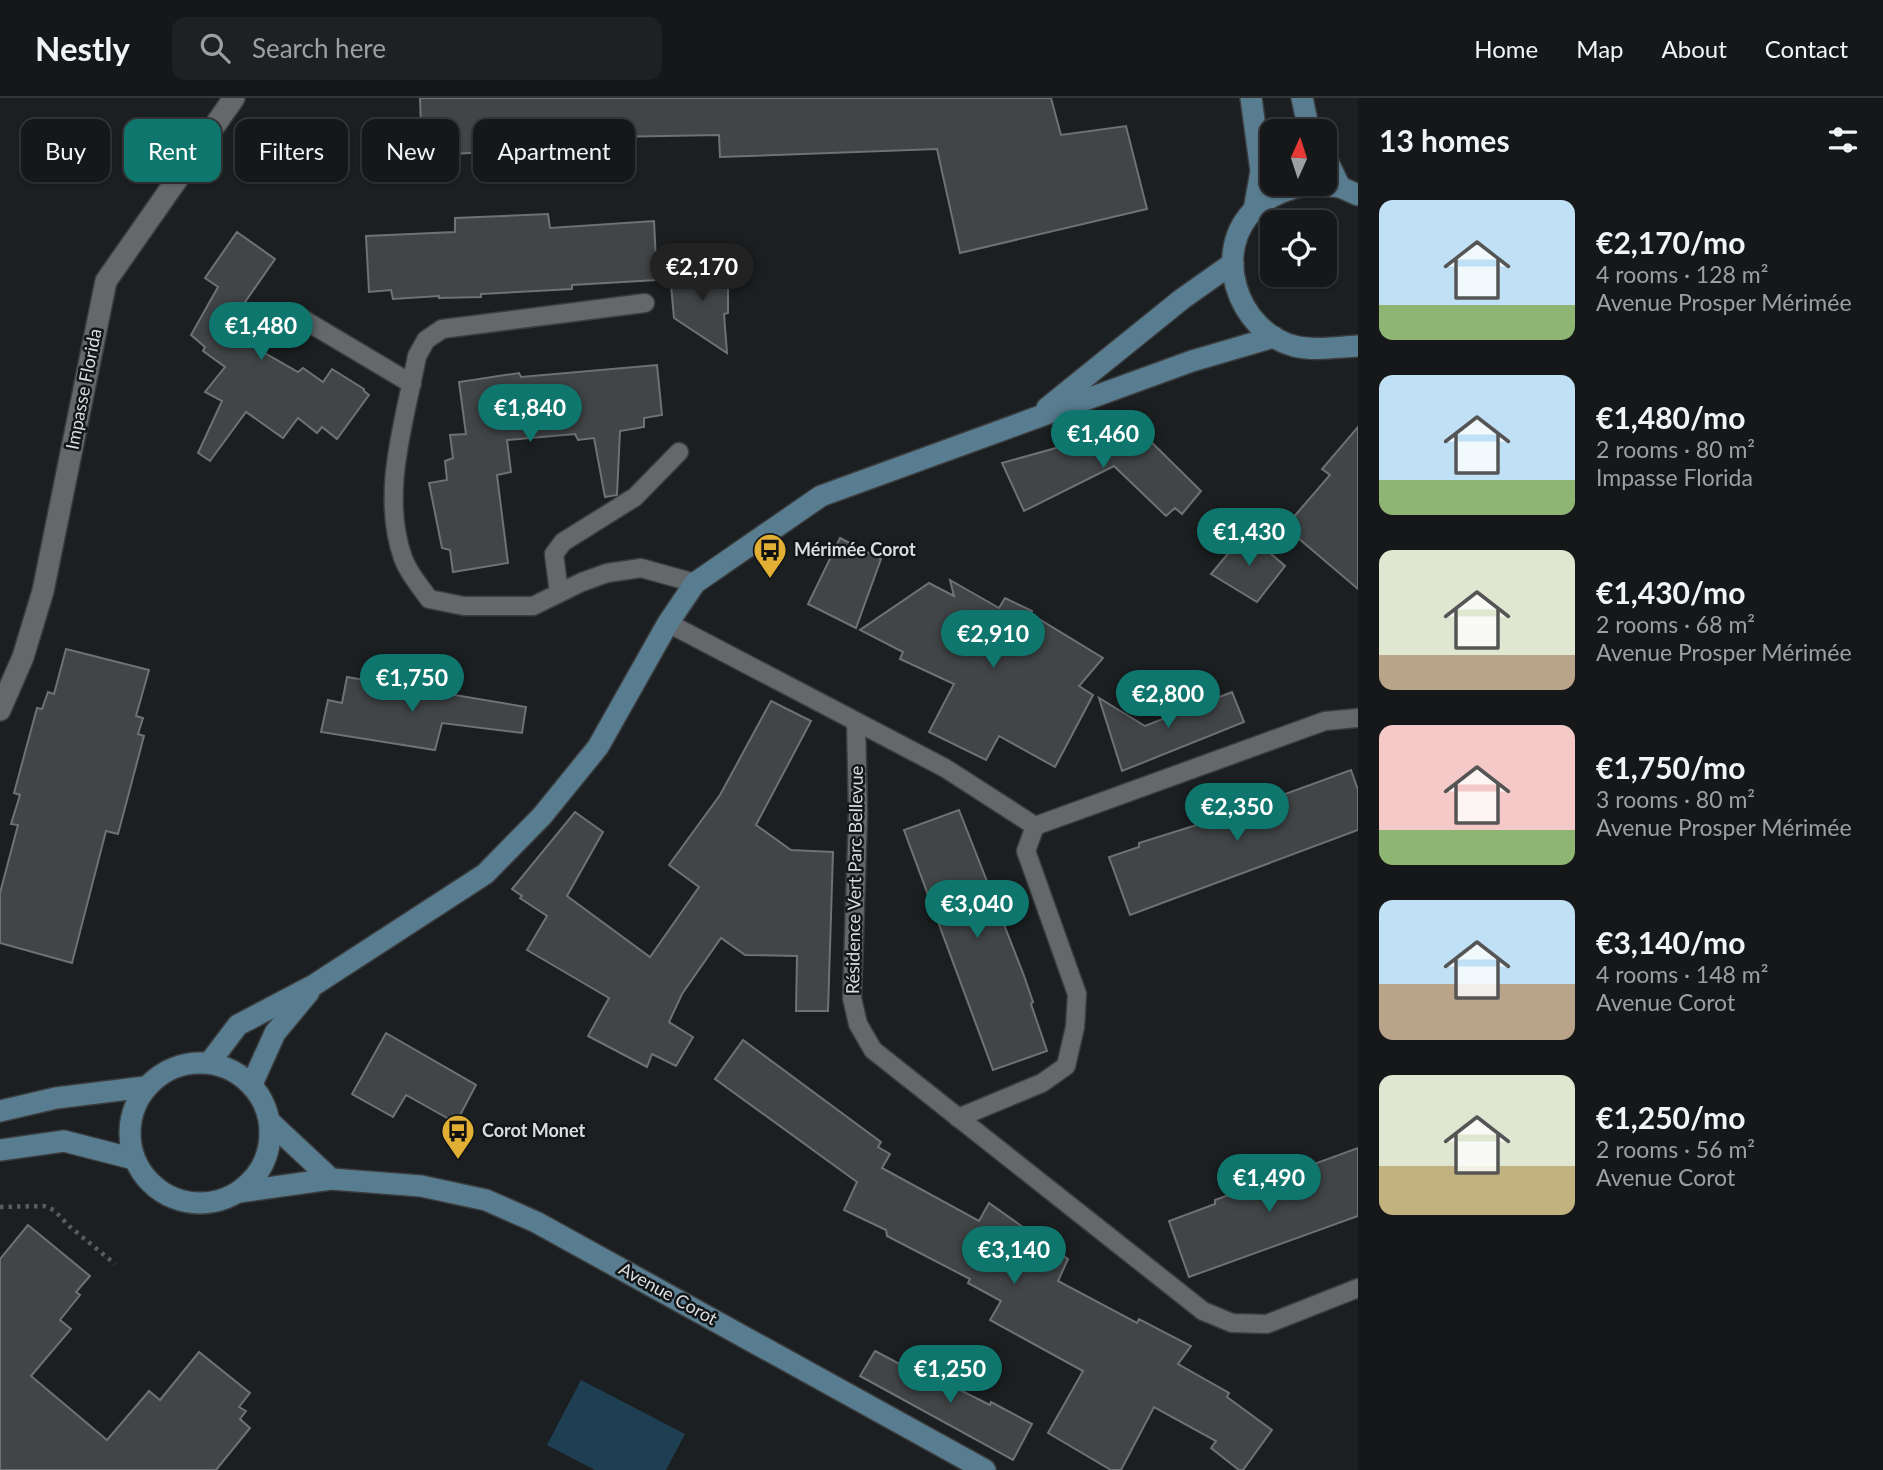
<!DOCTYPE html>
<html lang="en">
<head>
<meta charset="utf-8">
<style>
	body { margin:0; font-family:Lato,sans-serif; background:#1e2022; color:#f1f3f6; height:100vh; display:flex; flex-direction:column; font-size:26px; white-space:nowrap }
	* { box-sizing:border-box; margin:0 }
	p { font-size:23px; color:#9d9fa2 }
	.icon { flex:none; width:38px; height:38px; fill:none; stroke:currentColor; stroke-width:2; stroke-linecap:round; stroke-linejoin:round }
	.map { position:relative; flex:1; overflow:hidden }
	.sheet { display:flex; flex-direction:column; background:#151719; width:525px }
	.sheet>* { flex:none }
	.guide { position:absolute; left:21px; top:21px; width:665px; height:63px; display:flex; gap:14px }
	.needle { width:46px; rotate:3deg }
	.controls { position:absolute; left:1260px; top:21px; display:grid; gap:14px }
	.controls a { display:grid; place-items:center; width:77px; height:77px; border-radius:14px; background:#151719; box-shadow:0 2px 5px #0004,0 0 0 2px #343638; font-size:35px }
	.price { position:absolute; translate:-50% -60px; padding:0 16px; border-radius:24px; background:#0f766e; color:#fff; font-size:23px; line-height:46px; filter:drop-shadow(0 2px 4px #0008) }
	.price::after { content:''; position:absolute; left:50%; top:42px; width:21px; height:16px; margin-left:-10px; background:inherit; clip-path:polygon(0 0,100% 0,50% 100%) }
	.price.active { background:#222; color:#fff }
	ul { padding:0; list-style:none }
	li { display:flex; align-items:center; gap:21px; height:175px; padding:0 21px }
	li span { display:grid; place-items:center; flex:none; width:196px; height:140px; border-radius:14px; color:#555 }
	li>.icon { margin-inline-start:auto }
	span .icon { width:84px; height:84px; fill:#fffc; stroke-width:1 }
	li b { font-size:30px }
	h2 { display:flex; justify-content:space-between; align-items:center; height:84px; padding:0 21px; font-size:30px }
	.chip { padding:0 24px; border-radius:14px; background:#151719; box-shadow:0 2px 5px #0004,0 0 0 2px #343638; font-size:24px; line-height:63px }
	.chip.active { background:#0f766e; color:#fff }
	header { display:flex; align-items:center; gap:42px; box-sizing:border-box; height:98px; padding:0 35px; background:#151719; border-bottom:2px solid #343638 }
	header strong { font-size:33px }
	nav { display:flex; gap:38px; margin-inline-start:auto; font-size:24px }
	.search { width:490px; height:63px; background:#1e2022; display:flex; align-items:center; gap:18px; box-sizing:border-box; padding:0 24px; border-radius:14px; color:#9d9fa2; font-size:26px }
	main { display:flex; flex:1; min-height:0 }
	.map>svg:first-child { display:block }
	.green { fill:#1e3f51 }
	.building { fill:#424547; stroke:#6e7274; stroke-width:2 }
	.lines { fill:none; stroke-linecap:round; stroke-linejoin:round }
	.lane-casing { stroke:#3a3c3d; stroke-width:21 }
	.street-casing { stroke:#3a3c3d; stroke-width:24 }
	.secondary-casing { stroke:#3a3c3d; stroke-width:24 }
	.path { stroke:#595b5d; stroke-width:4.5; stroke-dasharray:3.5 5; stroke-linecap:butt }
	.lane { stroke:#64686a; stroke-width:18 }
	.street { stroke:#64686a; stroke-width:21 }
	.secondary { stroke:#597d90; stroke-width:21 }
	.labels { text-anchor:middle; stroke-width:5; stroke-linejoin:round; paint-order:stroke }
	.street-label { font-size:18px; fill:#dadcdd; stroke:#131618 }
	.poi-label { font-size:18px; font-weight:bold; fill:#dadcdd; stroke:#131618; text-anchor:start }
</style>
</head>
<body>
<header>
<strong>Nestly</strong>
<div class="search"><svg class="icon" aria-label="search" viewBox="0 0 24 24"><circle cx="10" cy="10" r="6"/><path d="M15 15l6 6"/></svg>Search here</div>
<nav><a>Home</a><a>Map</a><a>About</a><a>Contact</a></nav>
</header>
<main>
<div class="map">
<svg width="1358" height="1372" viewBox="0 0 1358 1372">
	<rect width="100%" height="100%" fill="#1c1f21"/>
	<!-- green -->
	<path class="green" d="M581 1282 685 1336 666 1372H595L547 1347Z"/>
	<!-- building -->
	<g class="building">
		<path d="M420 0H1051L1061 37 1126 28 1147 111 960 155 937 51 720 59 719 37 551 40V50L422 58Z"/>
		<path d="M548 116 550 130 654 123 657 182 572 187V191L481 196V199L439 200V198L393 201 391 192 369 194 366 138 455 134V120Z"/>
		<path d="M237 134 275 161 243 207 258 219 242 242 298 274 303 270 323 284 332 271 364 291V293L369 297 337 341 322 329 317 335 298 320 283 340 246 314 210 363 198 355 222 303 205 294 225 269 203 253 205 249 191 237 218 189 205 180Z"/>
		<path d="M728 170V215L724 216 727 255 674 220 670 176Z"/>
		<path d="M657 267 662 317 644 320V329L620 333 617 397 605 399 594 340 578 342 575 336 507 342 511 374 497 377 508 465 453 474 450 452 442 450 429 385 447 382 445 363 453 360 450 337 466 336 459 284 519 275 521 279Z"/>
		<path d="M1131 324 1201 393 1182 416 1175 410 1166 418 1114 368 1024 413 1002 365 1088 341Z"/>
		<path d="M1358 329V491L1285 429 1330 377 1322 371Z"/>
		<path d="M1246 434 1285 468 1257 504 1211 476Z"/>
		<path d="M840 440 881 461 856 530 808 506Z"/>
		<path d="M950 482 999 510 1005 500 1032 513 1031 516 1103 560 1079 588 1093 597 1055 669 999 638 986 662 929 634 954 586 900 561 903 554 860 532 929 485 954 498Z"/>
		<path d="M66 551 149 572 136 618 143 620 138 636 144 638 118 736 106 733 72 865 0 845V795L18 727 11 726 20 697 14 695 37 610 42 611 48 594 54 596Z"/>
		<path d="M347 579 526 609 522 635 442 625 435 652 321 634 328 602 342 605Z"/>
		<path d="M1232 594 1244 624 1122 673 1099 600 1145 628Z"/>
		<path d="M771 603 811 623 756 727 791 752 833 754 828 913H796L797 858 745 857 721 840 682 896 669 924 693 939 676 968 652 956 647 969 588 938 609 900 527 852 547 818 520 800 522 798 512 791 575 714 603 734 567 798 650 859 699 789 669 767 720 697Z"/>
		<path d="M1351 672 1358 692V732L1130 817 1109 759 1139 749V745L1219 720Z"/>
		<path d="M959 712 1023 875 1033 904 1031 906 1047 953 993 972 904 732Z"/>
		<path d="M386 935 476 987 456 1025 406 997 393 1019 352 996Z"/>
		<path d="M743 942 881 1044 878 1049 890 1056 882 1070 979 1123 989 1105 1068 1161 1058 1183 1137 1225 1139 1221 1191 1248 1178 1266 1229 1295 1227 1299 1272 1332 1243 1372H1239L1211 1350 1216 1343 1154 1309 1121 1372H1111L1048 1335 1083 1273 990 1222 1001 1203 968 1185 970 1181 887 1138 886 1132 844 1112 857 1084 715 981Z"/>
		<path d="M1358 1050V1118L1189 1179 1169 1123 1215 1106V1102Z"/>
		<path d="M28 1127 90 1178 76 1194 80 1197 60 1222 71 1231 31 1278 107 1342 149 1293 160 1302 199 1254 250 1295 239 1309 246 1313 240 1321 250 1330 216 1372H0V1161Z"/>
		<path d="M875 1253 928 1281 930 1277 990 1307 991 1304 1032 1326 1013 1362 860 1278Z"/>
	</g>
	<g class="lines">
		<defs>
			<g id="lane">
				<path d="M645 205 442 231 426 242 417 258C405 323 380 395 403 460 408 475 421 489 429 501L464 508H533L582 484 607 475 641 470 695 485"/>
				<path d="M296 217 412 286"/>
				<path d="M559 495 554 456 563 444 635 399 679 354"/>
				<path d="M668 525 945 670 1035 728 1026 753 1077 896 1075 929 1066 968 1042 985 958 1020"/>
				<path d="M856 624 858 716 852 900 858 926 873 952 1203 1213 1232 1225 1267 1226 1358 1190"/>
				<path d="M1035 728 1325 623 1358 620"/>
			</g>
			<path id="street" d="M0 612 23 559 43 493 106 183 234 0"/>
			<g id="secondary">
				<path d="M1251 0 1261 73 1254 112"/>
				<path d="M1302 0 1307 23 1312 33"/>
				<path d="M1325 58 1340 89"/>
				<path d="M1309 86C1288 91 1272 96 1256 110 1210 152 1237 233 1294 248 1314 253 1337 249 1358 248"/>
				<path d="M1310 86 1340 89 1358 97"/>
				<path d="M1047 310 1182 201 1233 165"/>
				<path d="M210 964 238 927 314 887 485 776 542 718 598 649 668 525 695 485 821 398 1192 263 1274 239"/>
				<circle cx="200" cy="1035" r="70"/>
				<path d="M252 986 275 935 309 894"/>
				<path d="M0 1013 56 1000 145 989"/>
				<path d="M270 1024 331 1081"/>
				<path d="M0 1052 64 1043 134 1061"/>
				<path d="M239 1094 331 1081 421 1088 486 1102 536 1124 985 1372"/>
			</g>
		</defs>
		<!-- lane casing -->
		<use href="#lane" class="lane-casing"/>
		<!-- street casing -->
		<use href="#street" class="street-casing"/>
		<!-- secondary casing -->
		<use href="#secondary" class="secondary-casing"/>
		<!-- path -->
		<path class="path" d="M0 1109 44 1108 54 1112 69 1128 115 1166"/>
		<!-- lane -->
		<use href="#lane" class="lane"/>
		<!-- street -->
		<use href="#street" class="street"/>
		<!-- secondary -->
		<use href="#secondary" class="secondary"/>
	</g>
	<!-- icons -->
	<defs>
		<symbol id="bus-pin" viewBox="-11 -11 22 30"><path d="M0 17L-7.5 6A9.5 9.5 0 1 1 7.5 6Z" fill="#e1af34" stroke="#131618"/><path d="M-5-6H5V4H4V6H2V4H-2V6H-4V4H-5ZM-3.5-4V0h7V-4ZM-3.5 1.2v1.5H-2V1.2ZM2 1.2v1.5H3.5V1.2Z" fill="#111"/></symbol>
	</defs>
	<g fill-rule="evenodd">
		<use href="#bus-pin" x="751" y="433" width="38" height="52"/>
		<use href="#bus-pin" x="439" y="1014" width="38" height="52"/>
	</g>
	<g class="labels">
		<!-- street labels -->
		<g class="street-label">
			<text transform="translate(84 291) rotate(-79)" y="6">Impasse Florida</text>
			<text transform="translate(855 782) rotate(-89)" y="6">Résidence Vert Parc Bellevue</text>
			<text transform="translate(668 1196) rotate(29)" y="6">Avenue Corot</text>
		</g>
		<!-- poi labels -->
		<g class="poi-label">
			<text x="794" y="458">Mérimée Corot</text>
			<text x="482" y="1039">Corot Monet</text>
		</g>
	</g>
</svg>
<div class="controls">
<a><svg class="needle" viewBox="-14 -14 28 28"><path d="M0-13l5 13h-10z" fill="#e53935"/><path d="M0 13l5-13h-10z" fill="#9d9fa2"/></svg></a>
<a><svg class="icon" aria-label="locate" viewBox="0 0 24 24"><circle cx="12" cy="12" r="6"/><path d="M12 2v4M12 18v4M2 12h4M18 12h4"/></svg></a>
</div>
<b class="price active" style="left:702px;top:205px">€2,170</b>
<b class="price" style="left:261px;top:264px">€1,480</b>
<b class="price" style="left:530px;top:346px">€1,840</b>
<b class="price" style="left:1103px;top:372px">€1,460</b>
<b class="price" style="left:1249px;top:470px">€1,430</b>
<b class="price" style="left:993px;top:572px">€2,910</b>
<b class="price" style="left:412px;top:616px">€1,750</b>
<b class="price" style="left:1168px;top:632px">€2,800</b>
<b class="price" style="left:1237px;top:745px">€2,350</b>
<b class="price" style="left:977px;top:842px">€3,040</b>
<b class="price" style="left:1269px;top:1116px">€1,490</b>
<b class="price" style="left:1014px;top:1188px">€3,140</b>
<b class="price" style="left:950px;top:1307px">€1,250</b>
<div class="guide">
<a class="chip">Buy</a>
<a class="chip active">Rent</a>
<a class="chip">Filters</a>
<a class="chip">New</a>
<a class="chip">Apartment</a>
</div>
</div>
<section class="sheet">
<h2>13 homes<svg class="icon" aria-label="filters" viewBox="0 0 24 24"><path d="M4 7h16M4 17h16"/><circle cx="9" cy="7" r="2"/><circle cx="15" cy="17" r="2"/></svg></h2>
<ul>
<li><span style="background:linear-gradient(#bfe0f5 75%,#8fb573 0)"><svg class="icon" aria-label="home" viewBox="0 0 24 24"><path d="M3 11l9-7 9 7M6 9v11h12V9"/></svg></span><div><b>€2,170/mo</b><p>4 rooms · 128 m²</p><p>Avenue Prosper Mérimée</p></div></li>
<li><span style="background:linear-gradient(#bfe0f5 75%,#8fb573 0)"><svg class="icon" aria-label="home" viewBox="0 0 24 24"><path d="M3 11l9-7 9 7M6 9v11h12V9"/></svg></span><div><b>€1,480/mo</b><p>2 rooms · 80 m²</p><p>Impasse Florida</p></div></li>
<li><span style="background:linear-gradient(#dfe7d0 75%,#b9a48a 0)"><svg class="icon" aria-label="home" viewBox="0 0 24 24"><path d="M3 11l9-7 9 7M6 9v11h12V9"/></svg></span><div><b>€1,430/mo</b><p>2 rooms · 68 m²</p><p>Avenue Prosper Mérimée</p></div></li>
<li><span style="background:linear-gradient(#f6c9c9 75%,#8fb573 0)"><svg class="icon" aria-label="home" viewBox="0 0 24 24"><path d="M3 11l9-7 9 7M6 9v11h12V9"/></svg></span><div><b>€1,750/mo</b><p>3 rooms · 80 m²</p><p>Avenue Prosper Mérimée</p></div></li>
<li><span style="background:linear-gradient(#bfe0f5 60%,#b9a48a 0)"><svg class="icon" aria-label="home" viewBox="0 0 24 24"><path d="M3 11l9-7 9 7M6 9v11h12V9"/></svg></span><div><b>€3,140/mo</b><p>4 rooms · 148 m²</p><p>Avenue Corot</p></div></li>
<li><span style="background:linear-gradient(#dfe7d0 65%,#c2b280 0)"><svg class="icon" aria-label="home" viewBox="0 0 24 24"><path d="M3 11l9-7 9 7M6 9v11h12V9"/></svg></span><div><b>€1,250/mo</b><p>2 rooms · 56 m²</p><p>Avenue Corot</p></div></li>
</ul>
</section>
</main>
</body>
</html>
